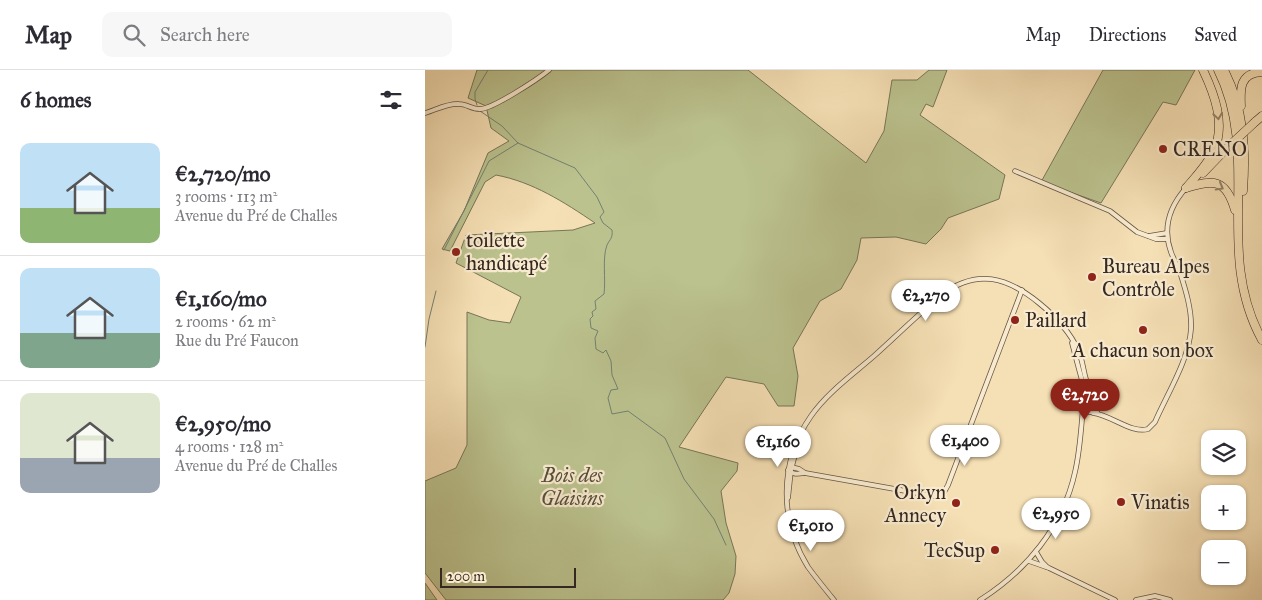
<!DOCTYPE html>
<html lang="en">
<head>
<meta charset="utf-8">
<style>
	body { margin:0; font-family:"IM FELL Great Primer",serif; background:#f7f7f7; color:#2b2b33; height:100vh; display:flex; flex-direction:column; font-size:19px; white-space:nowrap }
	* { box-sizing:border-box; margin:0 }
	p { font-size:16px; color:#7c7c81 }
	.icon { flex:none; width:28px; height:28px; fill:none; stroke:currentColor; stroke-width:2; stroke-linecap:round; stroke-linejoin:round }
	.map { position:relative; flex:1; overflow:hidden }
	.sheet { display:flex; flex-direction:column; background:#fff; width:425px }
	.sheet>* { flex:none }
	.buttons { position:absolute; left:776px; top:360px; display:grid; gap:10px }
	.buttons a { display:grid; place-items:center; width:45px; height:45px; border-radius:10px; background:#fff; box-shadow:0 1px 4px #0004; font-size:25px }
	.scale { position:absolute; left:15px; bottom:12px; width:136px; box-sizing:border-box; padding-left:5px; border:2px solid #352821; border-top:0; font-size:14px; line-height:18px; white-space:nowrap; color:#352821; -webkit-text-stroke:4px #f8eace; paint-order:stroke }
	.price { position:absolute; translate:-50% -42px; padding:0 11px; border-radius:18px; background:#fff; color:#222; font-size:16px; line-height:32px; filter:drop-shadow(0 1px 2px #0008) }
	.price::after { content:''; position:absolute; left:50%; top:30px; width:15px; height:11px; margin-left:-8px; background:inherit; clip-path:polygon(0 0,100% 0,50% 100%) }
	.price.active { background:#8f2418; color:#fff }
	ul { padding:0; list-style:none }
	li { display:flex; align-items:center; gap:15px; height:125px; padding:0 20px }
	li+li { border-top:1px solid #e1e1e2 }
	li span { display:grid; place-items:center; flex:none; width:140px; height:100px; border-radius:10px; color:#555 }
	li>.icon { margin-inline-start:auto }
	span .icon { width:60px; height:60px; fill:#fffc; stroke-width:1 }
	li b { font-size:21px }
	h2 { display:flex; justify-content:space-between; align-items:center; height:60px; padding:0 20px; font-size:21px }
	header { display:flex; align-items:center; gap:30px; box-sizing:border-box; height:70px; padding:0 25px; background:#fff; border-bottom:1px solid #e1e1e2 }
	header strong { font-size:24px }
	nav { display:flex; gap:28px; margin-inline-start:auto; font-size:18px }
	.search { width:350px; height:45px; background:#f7f7f7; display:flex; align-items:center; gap:12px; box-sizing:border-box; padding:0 18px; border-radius:10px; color:#7c7c81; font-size:19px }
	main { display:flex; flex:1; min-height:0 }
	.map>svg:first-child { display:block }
	.green { fill:#bbc28e; stroke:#787558 }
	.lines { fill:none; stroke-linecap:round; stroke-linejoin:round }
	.stream { stroke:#738173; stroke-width:1 }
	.street-casing { stroke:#655646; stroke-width:5.5 }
	.highway-casing { stroke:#352821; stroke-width:9 }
	.street { stroke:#f8eace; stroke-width:4 }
	.highway { stroke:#f5dfb4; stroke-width:8 }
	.highway-bridge-casing { stroke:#352821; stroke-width:9; stroke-linecap:butt }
	.highway-bridge { stroke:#f5dfb4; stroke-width:8 }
	.oneway { stroke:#95846a }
	.poi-dot { fill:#8f2418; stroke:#f8eace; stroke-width:2 }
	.labels { text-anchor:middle; stroke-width:4.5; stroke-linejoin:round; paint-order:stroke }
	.poi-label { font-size:20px; fill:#352821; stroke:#f8eace; text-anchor:start }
	.park-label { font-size:20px; font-style:italic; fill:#564e3c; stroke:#f8eace }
</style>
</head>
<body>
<header>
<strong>Map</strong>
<div class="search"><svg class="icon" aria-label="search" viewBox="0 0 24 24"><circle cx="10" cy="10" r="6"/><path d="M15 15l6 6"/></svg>Search here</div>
<nav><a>Map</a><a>Directions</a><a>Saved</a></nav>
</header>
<main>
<section class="sheet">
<h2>6 homes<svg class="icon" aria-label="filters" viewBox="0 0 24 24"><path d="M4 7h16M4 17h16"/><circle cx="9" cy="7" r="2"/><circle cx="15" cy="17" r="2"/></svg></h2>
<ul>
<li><span style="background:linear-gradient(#bfe0f5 65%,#8fb573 0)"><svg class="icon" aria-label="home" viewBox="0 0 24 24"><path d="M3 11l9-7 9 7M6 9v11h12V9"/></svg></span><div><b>€2,720/mo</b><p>3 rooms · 113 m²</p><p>Avenue du Pré de Challes</p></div></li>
<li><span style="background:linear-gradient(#bfe0f5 65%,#7fa58c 0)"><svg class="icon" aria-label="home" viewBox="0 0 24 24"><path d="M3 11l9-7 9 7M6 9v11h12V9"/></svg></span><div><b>€1,160/mo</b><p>2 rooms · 62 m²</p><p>Rue du Pré Faucon</p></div></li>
<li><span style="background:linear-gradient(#dfe7d0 65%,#9aa5b1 0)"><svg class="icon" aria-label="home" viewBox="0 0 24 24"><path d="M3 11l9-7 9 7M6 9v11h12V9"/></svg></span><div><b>€2,950/mo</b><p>4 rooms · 128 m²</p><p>Avenue du Pré de Challes</p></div></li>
</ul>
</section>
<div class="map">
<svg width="837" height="530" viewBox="0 0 837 530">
	<rect width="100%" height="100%" fill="#f5dfb4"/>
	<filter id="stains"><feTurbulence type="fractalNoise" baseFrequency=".004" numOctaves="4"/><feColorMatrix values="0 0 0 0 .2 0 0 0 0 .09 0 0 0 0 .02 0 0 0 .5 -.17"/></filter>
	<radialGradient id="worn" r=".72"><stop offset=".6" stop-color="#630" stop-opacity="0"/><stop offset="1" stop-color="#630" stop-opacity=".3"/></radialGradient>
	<!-- green -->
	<g class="green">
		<path d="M52 0H323L441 93 459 61 467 10H492L504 0H522L508 37 501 34 495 45 580 105 574 129 523 148 516 159 501 174 471 167 436 168 432 190 416 219 395 231 368 278 373 306 369 336H353L339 314 301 307 254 377 313 393 312 401 296 421 301 453 311 486 310 504 304 523 298 530H21L0 503V411L31 398 42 375V242L64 250 85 253 96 227 31 193 41 165 148 160 170 153C139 132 108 112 71 105L60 112 25 181 17 179 39 141 63 83 84 71 66 58 61 36 43 28Z"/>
		<path d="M678 0H770L751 35 738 32 676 133 616 112Z"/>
		<path d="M0 513 12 530H0Z"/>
	</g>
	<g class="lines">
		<!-- stream -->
		<g class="stream">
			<path d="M52 35 50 29V22L63 0"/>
			<path d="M55 41 77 56 93 73 150 98 172 127 179 142 175 147 178 153 187 160C188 168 185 169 182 175 177 188 181 209 179 224L170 231 171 239 167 242 168 246 165 249 166 258 173 261 170 268 171 279 178 283 181 280 186 291 187 305 193 319 186 320 183 328 187 344 203 341 240 368 259 409 289 449 301 475"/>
			<path d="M19 180 64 91 93 73"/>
			<path d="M0 277 4 249 11 221"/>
		</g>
		<defs>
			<g id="street">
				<path d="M0 43C11 40 22 33 34 34 42 34 48 40 56 39 69 38 113 9 124 0"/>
				<path d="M590 101 685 141 712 162 731 169H742"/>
				<path d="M724 166 742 163"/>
				<path d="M647 273 659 318V329"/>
				<path d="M668 343C686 345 707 364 723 359L730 352C742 324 764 290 766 259 767 239 760 218 754 199 751 193 748 188 746 182 737 157 745 136 761 118"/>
				<path d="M366 397 374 399 380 403"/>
				<path d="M363 400C368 405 373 404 380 403L509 426 518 424 523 415 597 220"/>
				<path d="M363 428 366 400 373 373"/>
				<path d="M611 482 617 492 622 497"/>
				<path d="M604 491 624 498 690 530"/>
				<path d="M409 530C400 519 391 508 383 497 354 450 354 392 386 346 402 323 427 305 449 286 471 266 493 245 516 225 552 198 582 207 614 233 630 246 645 262 653 280 659 292 658 306 664 317 667 323 672 327 675 333L674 338 671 342H662L658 338 659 330 663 326H669"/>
				<path d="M555 530C601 501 638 457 650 402 655 381 656 359 658 338"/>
				<path d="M711 530 730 526 745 530"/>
			</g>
			<g id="highway">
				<path d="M793 0C837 88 788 181 837 270"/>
				<path d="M799 0C819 39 821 78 818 121"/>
				<path d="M816 36C815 18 815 3 837 2"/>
				<path d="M830 52 837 46"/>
				<path d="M778 103 802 78"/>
				<path d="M761 118C771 106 783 94 789 80 801 54 789 23 778 0"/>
				<path d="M761 118C789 109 801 109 810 140"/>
			</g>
		</defs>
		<!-- street casing -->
		<use href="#street" class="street-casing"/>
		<!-- highway casing -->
		<use href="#highway" class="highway-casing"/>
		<!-- street -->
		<use href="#street" class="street"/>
		<!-- highway -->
		<use href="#highway" class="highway"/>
		<defs>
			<path id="highway-bridge" d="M802 78 830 52"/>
		</defs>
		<!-- highway-bridge casing -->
		<use href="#highway-bridge" class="highway-bridge-casing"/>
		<!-- highway-bridge -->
		<use href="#highway-bridge" class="highway-bridge"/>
	</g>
	<!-- one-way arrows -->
	<defs><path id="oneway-chevron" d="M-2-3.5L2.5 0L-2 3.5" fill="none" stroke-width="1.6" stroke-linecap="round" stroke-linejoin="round" transform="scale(1.25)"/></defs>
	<g class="oneway">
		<use href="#oneway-chevron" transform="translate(793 46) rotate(82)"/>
		<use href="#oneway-chevron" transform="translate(795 117) rotate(29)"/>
	</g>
	<!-- markers -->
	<g class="poi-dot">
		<circle cx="738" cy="79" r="5"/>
		<circle cx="31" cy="182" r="5"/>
		<circle cx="667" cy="207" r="5"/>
		<circle cx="590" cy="250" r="5"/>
		<circle cx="718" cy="260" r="5"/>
		<circle cx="696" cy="432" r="5"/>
		<circle cx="531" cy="433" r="5"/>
		<circle cx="570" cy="480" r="5"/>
	</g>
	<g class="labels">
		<!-- poi labels -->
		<g class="poi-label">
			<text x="748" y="86">CRENO</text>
			<text x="41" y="177">toilette<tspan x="41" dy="23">handicapé</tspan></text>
			<text x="677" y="203">Bureau Alpes<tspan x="677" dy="23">Contrôle</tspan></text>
			<text x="600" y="257">Paillard</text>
			<text x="718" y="287" text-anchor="middle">A chacun son box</text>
			<text x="521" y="429" text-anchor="end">Orkyn<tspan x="521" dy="23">Annecy</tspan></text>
			<text x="706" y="439">Vinatis</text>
			<text x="560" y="487" text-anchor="end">TecSup</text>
		</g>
		<!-- park labels -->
		<g class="park-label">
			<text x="147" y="412">Bois des<tspan x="147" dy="23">Glaisins</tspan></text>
		</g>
	</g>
	<rect width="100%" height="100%" filter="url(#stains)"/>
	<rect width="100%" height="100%" fill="url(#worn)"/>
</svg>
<div class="buttons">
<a><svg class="icon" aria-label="layers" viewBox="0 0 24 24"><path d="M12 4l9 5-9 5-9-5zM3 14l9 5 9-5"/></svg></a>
<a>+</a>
<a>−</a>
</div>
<div class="scale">200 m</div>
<b class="price" style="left:501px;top:252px">€2,270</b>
<b class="price active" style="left:660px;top:351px">€2,720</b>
<b class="price" style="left:540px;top:397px">€1,400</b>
<b class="price" style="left:353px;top:398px">€1,160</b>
<b class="price" style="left:631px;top:470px">€2,950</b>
<b class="price" style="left:386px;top:482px">€1,010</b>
</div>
</main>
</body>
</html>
